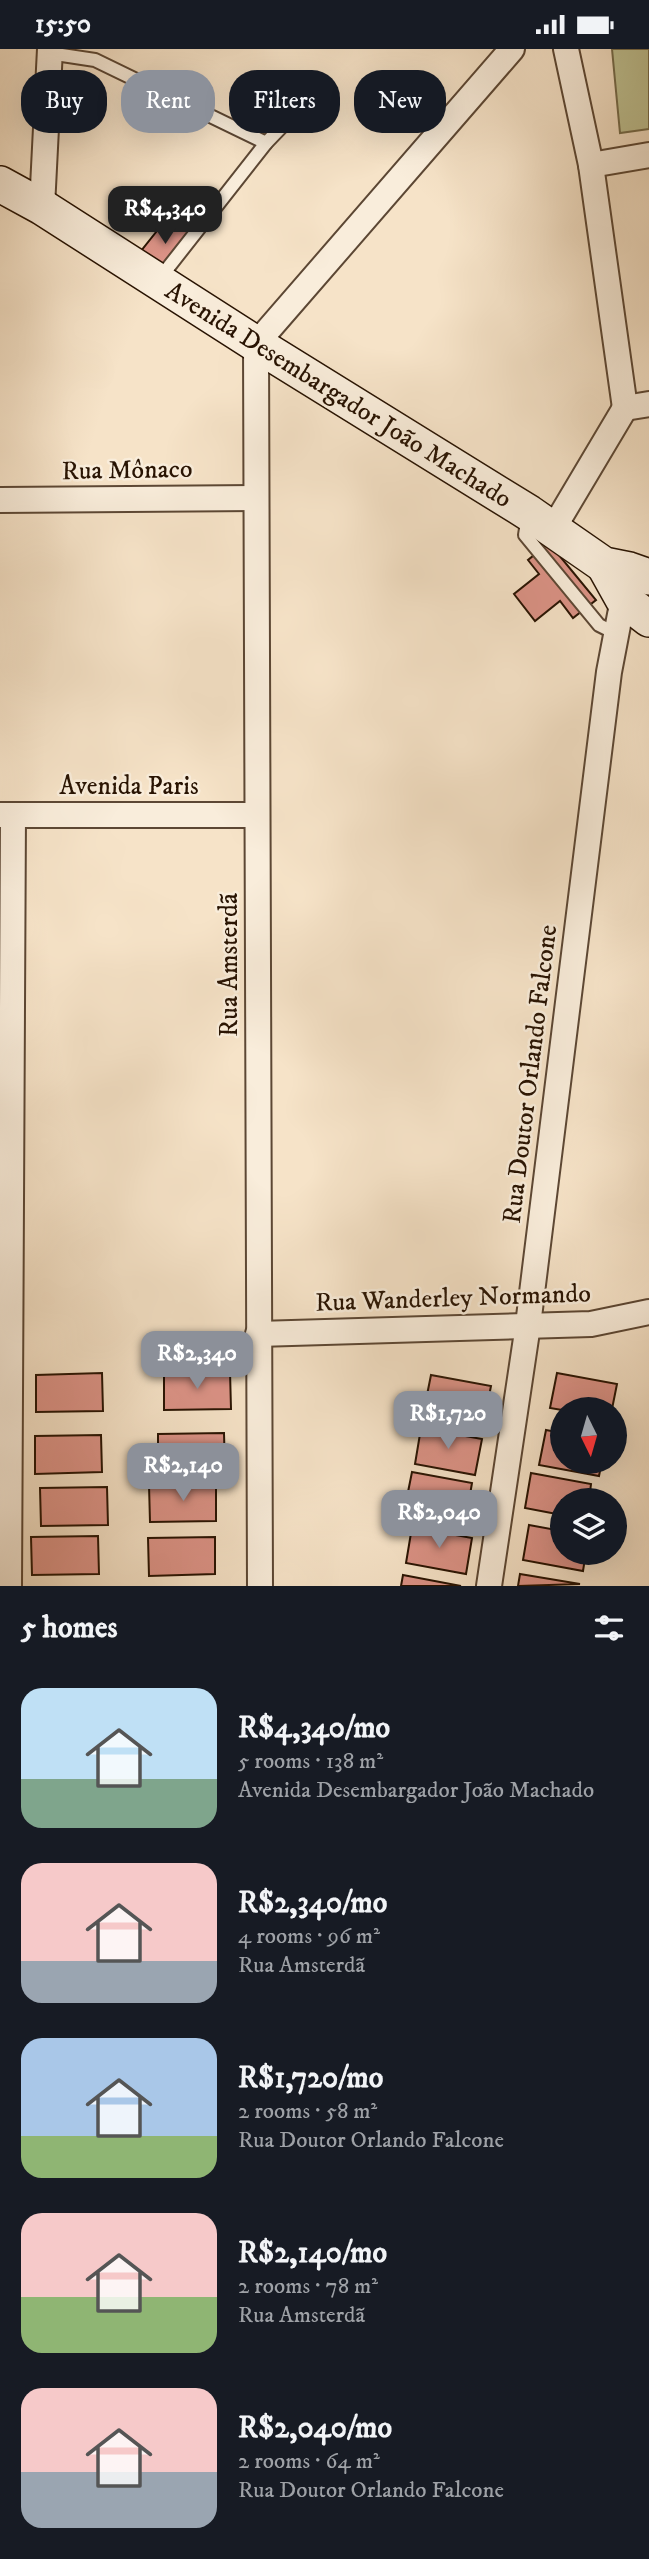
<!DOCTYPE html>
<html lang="en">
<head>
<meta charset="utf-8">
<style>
	body { margin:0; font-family:"IM FELL DW Pica",serif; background:#20242c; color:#f1f3f6; height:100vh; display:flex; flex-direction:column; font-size:26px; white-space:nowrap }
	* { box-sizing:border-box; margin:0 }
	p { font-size:23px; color:#9ea1a6 }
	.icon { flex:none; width:38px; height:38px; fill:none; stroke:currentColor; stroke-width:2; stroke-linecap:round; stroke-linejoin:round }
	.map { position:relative; height:1537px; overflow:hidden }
	.side { display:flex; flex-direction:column; background:#171b24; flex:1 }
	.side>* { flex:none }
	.hud { position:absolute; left:21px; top:21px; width:607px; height:63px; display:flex; gap:14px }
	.needle { width:46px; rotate:175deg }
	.tools { position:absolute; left:550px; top:1348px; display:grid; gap:14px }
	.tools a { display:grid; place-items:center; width:77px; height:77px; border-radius:50%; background:#171b24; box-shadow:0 7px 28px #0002; font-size:35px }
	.price { position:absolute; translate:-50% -60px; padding:0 16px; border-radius:14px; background:#8c9099; color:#fff; font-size:23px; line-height:46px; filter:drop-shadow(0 2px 4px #0008) }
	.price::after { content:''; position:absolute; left:50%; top:42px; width:21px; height:16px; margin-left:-10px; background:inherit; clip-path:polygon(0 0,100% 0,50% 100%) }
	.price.on { background:#222; color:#fff }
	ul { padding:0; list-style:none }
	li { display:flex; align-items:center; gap:21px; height:175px; padding:0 21px }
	li span { display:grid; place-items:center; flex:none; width:196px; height:140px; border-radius:21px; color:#555 }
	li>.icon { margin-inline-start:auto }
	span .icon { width:84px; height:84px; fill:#fffc; stroke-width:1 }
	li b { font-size:30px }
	h2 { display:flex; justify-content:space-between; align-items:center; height:84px; padding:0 21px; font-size:30px }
	.chip { padding:0 24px; border-radius:28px; background:#171b24; box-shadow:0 7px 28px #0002; font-size:24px; line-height:63px }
	.chip.on { background:#8c9099; color:#fff }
	.status { display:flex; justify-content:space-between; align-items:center; height:49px; padding:0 35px; background:#171b24; direction:ltr }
	.status svg { height:19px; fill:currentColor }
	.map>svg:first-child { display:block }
	.green { fill:#bfc394; stroke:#746b4b; stroke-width:2 }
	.building { fill:#dc9387; stroke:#281302; stroke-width:2 }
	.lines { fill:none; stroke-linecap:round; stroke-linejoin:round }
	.service-casing { stroke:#5c4734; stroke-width:16 }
	.minor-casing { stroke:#5c4734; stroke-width:28 }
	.secondary-casing { stroke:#281302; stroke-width:38 }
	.service { stroke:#f9eddb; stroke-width:12 }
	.minor { stroke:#f9eddb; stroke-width:24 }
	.secondary { stroke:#f9eddb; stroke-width:35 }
	.labels { text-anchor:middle; stroke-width:5; stroke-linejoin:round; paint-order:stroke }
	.street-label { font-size:26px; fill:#281302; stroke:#f9eddb }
</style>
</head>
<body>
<div class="status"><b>15:50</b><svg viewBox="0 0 49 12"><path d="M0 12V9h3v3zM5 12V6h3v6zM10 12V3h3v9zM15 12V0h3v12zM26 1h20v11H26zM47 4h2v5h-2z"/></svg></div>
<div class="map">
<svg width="649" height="1537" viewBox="0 0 649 1537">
	<rect width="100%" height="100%" fill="#f6e3c8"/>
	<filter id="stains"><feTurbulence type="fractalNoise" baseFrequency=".00286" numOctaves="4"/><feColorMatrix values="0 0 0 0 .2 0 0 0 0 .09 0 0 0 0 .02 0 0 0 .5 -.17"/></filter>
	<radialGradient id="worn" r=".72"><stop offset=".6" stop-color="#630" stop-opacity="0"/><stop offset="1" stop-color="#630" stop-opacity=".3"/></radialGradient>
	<!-- green -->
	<path class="green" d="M612 0H649V80L620 84Z"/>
	<!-- building -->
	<g class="building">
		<path d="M172 163 198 182 158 232 133 212Z"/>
		<path d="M549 494 596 551 573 569 560 552 535 572 514 545 539 525 528 511Z"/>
		<path d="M230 1322 231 1360 164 1361V1323Z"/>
		<path d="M102 1324 103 1362 36 1363V1326Z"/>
		<path d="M557 1324 617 1335 612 1360 562 1361 550 1359Z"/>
		<path d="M431 1326 491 1337 484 1372 424 1361Z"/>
		<path d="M421 1379 482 1390 475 1426 415 1415Z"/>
		<path d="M546 1381 562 1384V1412H602L599 1427 539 1416Z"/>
		<path d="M224 1384 225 1421 158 1423V1385Z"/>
		<path d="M101 1386 102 1423 35 1425V1387Z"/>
		<path d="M412 1423 472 1434 466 1469 405 1458Z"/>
		<path d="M531 1424 591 1435 589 1451H562V1466L525 1459Z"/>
		<path d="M216 1434V1472L150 1473 149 1436Z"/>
		<path d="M107 1438 108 1476 41 1477 40 1439Z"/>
		<path d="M529 1476 562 1482V1503H586L583 1522 523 1511Z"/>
		<path d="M412 1478 472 1489 466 1525 406 1514Z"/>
		<path d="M98 1487 99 1525 32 1526 31 1488Z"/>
		<path d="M215 1488V1525L149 1527 148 1489Z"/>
		<path d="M520 1525 580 1535 518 1537Z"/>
		<path d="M403 1526 461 1537H401Z"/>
	</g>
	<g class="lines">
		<defs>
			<g id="service">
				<path d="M49 4 95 11 266 94"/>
				<path d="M160 229 266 94 318 40"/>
				<path d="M528 467 525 486 599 576 615 584"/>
			</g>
			<g id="minor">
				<path d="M566 0 591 116 625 359"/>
				<path d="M591 116 649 106"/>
				<path d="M42 158 50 0"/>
				<path d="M625 359 649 355"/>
				<path d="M0 451 256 449"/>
				<path d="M553 480 625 359"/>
				<path d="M0 766H257"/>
				<path d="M258 1285 591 1275 649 1263"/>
				<path d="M9 1537 13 766"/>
				<path d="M260 1537 256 295 512 0"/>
				<path d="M489 1537 528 1276 609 623 623 550 629 540"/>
			</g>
			<g id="secondary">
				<path d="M0 135 42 158 256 295 529 464 604 516 629 521 649 528"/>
				<path d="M604 516 623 550 649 570"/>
			</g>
		</defs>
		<!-- service casing -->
		<use href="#service" class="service-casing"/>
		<!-- minor casing -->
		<use href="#minor" class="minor-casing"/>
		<!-- secondary casing -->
		<use href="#secondary" class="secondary-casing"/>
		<!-- service -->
		<use href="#service" class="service"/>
		<!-- minor -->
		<use href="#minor" class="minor"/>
		<!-- secondary -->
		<use href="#secondary" class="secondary"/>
	</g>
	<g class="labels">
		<!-- street labels -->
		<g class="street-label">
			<text transform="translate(339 345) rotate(32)" y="9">Avenida Desembargador João Machado</text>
			<text transform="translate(127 420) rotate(-1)" y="9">Rua Mônaco</text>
			<text x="129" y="745">Avenida Paris</text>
			<text transform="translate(228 916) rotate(-90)" y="9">Rua Amsterdã</text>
			<text transform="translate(529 1025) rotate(-83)" y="9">Rua Doutor Orlando Falcone</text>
			<text transform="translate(453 1248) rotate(-2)" y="9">Rua Wanderley Normando</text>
		</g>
	</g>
	<rect width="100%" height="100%" filter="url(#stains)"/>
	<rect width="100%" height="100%" fill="url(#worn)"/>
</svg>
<div class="tools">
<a><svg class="needle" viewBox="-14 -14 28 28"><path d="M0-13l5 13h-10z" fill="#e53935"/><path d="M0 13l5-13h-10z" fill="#9ea1a6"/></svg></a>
<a><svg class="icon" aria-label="layers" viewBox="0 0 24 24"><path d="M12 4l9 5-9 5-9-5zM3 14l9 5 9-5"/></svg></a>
</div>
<b class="price on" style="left:165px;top:197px">R$4,340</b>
<b class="price" style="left:197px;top:1342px">R$2,340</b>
<b class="price" style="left:448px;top:1402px">R$1,720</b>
<b class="price" style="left:183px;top:1454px">R$2,140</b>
<b class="price" style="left:439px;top:1501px">R$2,040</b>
<div class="hud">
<a class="chip">Buy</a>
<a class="chip on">Rent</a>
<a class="chip">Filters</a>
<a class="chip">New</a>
</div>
</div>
<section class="side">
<h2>5 homes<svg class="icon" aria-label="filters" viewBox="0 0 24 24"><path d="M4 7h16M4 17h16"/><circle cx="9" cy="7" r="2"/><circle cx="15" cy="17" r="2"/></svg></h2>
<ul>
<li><span style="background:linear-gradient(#bfe0f5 65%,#7fa58c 0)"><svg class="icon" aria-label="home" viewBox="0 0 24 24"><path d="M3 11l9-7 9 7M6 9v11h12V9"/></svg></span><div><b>R$4,340/mo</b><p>5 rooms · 138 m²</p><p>Avenida Desembargador João Machado</p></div></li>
<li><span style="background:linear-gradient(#f6c9c9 70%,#9aa5b1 0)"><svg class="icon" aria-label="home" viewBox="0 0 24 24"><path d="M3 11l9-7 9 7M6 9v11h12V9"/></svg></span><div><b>R$2,340/mo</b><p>4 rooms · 96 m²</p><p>Rua Amsterdã</p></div></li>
<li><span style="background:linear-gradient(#a9c7e8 70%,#8fb573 0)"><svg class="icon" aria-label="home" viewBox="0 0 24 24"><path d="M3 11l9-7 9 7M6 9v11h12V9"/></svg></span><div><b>R$1,720/mo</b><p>2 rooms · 58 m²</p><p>Rua Doutor Orlando Falcone</p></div></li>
<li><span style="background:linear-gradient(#f6c9c9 60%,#8fb573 0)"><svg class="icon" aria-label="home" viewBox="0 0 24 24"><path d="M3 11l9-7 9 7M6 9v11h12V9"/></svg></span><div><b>R$2,140/mo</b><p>2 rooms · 78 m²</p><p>Rua Amsterdã</p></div></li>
<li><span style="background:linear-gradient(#f6c9c9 60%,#9aa5b1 0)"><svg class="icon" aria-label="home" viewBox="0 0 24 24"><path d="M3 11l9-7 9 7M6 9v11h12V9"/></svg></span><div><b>R$2,040/mo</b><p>2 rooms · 64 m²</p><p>Rua Doutor Orlando Falcone</p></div></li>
</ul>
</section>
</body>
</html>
